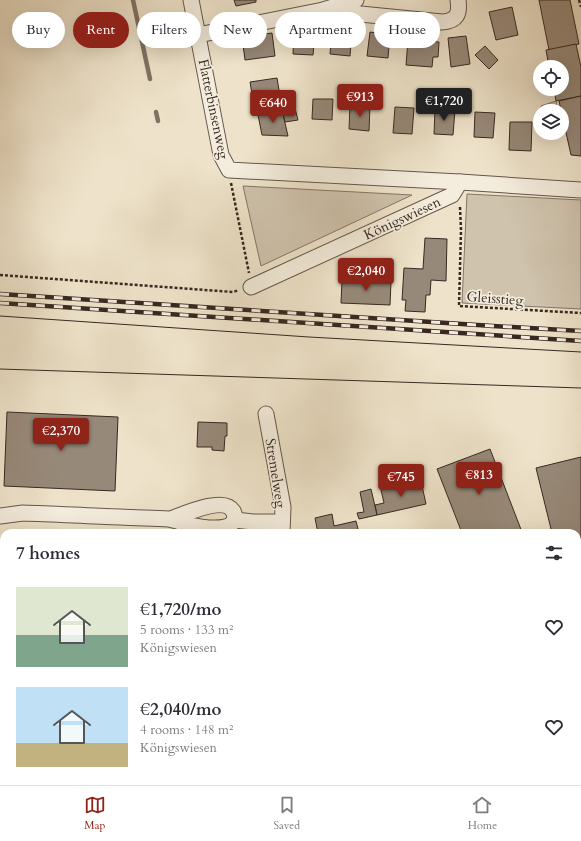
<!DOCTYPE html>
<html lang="en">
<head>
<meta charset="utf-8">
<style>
	body { margin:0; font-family:Cardo,serif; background:#f2f2f3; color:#2b2b33; height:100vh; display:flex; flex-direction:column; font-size:15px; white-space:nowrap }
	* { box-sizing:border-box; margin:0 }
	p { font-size:13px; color:#7c7c81 }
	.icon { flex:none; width:22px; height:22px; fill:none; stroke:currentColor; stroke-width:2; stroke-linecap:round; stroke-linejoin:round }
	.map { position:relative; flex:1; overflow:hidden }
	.drawer { position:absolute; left:0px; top:529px; width:581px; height:256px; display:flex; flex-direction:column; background:#fff; border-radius:12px 12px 0 0; box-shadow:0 4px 16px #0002 }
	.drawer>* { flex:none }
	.guide { position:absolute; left:12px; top:12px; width:557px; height:36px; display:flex; gap:8px }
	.fabs { position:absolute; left:533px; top:60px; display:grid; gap:8px }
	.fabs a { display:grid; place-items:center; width:36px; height:36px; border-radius:50%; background:#fff; box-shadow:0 4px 16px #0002; font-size:20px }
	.price { position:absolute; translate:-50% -34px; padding:0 9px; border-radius:4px; background:#8f2418; color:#fff; font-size:13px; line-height:26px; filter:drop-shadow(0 1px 2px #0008) }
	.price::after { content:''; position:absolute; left:50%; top:24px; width:12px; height:9px; margin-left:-6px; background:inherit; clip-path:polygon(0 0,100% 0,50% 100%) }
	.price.selected { background:#222; color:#fff }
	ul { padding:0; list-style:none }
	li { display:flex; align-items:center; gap:12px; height:100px; padding:0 16px }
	li span { display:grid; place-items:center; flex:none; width:112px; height:80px; border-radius:0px; color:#555 }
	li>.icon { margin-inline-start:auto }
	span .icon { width:48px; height:48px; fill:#fffc; stroke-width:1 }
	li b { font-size:17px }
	h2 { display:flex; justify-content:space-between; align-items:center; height:48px; padding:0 16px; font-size:17px }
	.chip { padding:0 14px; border-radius:18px; background:#fff; box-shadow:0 4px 16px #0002; font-size:14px; line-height:36px }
	.chip.selected { background:#8f2418; color:#fff }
	.menu { display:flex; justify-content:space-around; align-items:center; height:56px; border-top:1px solid #e1e1e2; background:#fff; font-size:11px; color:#7c7c81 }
	.menu a { display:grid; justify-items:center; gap:2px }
	.menu .selected { color:#8f2418 }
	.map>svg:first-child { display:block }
	.green { fill:#cfc3ad; stroke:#847667 }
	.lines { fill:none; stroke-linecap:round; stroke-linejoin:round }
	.stream { stroke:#807264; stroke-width:4.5 }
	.building { fill:#978979; stroke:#382821 }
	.service-casing { stroke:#66574b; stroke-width:10 }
	.minor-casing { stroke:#66574b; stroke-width:17 }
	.primary-casing { stroke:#382821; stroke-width:24 }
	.path { stroke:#382821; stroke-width:2.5; stroke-dasharray:3 2; stroke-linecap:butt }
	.service { stroke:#f4eddd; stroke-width:8 }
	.minor { stroke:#f4eddd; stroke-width:15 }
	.primary { stroke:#eee3ca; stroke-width:22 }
	.tram { stroke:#382821; stroke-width:1 }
	.rail-casing { stroke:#382821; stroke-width:4.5 }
	.rail { stroke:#f4eddd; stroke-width:3; stroke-dasharray:9; stroke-linecap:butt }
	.labels { text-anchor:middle; stroke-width:3.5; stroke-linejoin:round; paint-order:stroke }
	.street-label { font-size:14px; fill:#382821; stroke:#f4eddd }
</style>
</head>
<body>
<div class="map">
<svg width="581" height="785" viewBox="0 0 581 785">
	<rect width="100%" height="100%" fill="#eee3ca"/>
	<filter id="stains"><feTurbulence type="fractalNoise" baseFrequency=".005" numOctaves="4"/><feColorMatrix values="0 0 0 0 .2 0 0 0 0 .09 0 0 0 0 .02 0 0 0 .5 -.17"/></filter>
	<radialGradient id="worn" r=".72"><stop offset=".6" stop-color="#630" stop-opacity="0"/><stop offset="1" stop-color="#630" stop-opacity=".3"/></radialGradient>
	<!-- green -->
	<g class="green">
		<path d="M556 101 558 111H542L541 106Z"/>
		<path d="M243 186 412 195 261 266Z"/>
		<path d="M467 194 581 200V309L462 303Z"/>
	</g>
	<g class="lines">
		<!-- stream -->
		<g class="stream">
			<path d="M133 0 150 79"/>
			<path d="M156 112 158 121"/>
		</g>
	</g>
	<!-- building -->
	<g class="building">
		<path d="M234 0H256V2L236 6Z"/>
		<path d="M539 0H570L579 44 549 50Z"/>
		<path d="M512 7 518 35 496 40 489 12Z"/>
		<path d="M332 30 352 32 350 56 330 54Z"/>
		<path d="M294 32 315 33 313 55 293 54Z"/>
		<path d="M370 32 390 35 388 58 367 56Z"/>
		<path d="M272 33 275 56 245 60 242 37Z"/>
		<path d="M466 36 470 64 451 67 448 38Z"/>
		<path d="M408 40 439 42 438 57H433L432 67 406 65Z"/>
		<path d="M576 44 581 67V96L556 101 554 89H562V67H549L546 50Z"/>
		<path d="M485 46 498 60 489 69 475 55Z"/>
		<path d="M277 78 280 96 253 100 250 82Z"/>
		<path d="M581 96V156L571 155 559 101Z"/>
		<path d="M313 99H333L332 120 312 119Z"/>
		<path d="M293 101 298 120 285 122 282 110 275 111 274 104Z"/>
		<path d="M350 105 370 106 369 131 349 129Z"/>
		<path d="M395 107 414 108 412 134 393 133Z"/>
		<path d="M435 109 455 110 453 135 434 134Z"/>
		<path d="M282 110 288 136 262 135 258 115Z"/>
		<path d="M475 112 495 113 493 138 474 137Z"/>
		<path d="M510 122H532L531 151 509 150Z"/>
		<path d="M425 238 447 239 446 281 431 280 430 295H426L425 312 405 311 406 300H402L404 268 423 269Z"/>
		<path d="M342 280 391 282 390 305 341 303Z"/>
		<path d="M7 412 118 417 115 491 4 486Z"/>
		<path d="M198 422 227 423V436H225L224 451 212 450V447H197Z"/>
		<path d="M490 449 522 532 519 533H462L437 469Z"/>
		<path d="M581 457V594L577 595V533H552L536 468Z"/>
		<path d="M421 481 426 504 377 515 375 505 384 503 381 490Z"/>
		<path d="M371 489 377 515 359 519 357 513 364 512 360 492Z"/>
		<path d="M332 514 334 526 356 521 359 533H318L315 518Z"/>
		<rect x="0" y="551" width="4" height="41"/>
		<path d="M577 611H581V625L577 626Z"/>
		<rect x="577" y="648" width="4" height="33"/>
	</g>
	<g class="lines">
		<defs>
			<g id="service">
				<path d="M74 781 75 785"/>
				<path d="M419 781V785"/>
			</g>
			<g id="minor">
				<path d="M191 0 221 155 229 170 460 182 581 190"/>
				<path d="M330 11 442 22C457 21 460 14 458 0"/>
				<path d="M198 35 323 10 356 0"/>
				<path d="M251 287 452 195 460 182"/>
				<path d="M266 414 283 507 282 533"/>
				<path d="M0 516 23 513C56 514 88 516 120 517 137 518 153 518 169 519 175 520 181 522 186 524 199 527 213 530 225 527 233 526 237 518 233 511 224 496 184 514 171 519"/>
				<path d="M235 520 253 522H282"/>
			</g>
			<g id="primary">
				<path d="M577 744 581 743"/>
				<path d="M136 785 162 781"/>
			</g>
		</defs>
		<!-- service casing -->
		<use href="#service" class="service-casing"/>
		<!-- minor casing -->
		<use href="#minor" class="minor-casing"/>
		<!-- primary casing -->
		<use href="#primary" class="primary-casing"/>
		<!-- path -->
		<g class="path">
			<path d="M579 0 581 7"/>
			<path d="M231 183 249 273"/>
			<path d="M460 207 461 230 459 306 581 313"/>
			<path d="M0 275 233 292 239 290"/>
			<path d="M223 785 224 781"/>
		</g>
		<!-- service -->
		<use href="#service" class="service"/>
		<!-- minor -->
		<use href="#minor" class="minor"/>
		<!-- primary -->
		<use href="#primary" class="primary"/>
		<!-- tram -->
		<g class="tram">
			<path d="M0 316 309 337 581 352"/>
			<path d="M0 369 581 388"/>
		</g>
		<defs>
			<g id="rail">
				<path d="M0 294 493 326 581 331"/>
				<path d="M0 303 581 341"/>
			</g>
		</defs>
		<!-- rail casing -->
		<use href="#rail" class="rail-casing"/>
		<!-- rail -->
		<use href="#rail" class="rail"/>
	</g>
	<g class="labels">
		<!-- street labels -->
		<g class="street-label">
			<text transform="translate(214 109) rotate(78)" y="5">Flatterbinsenweg</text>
			<text transform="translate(402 218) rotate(-25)" y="5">Königswiesen</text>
			<text transform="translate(495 298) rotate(4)" y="5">Gleisstieg</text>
			<text transform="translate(276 473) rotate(81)" y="5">Stremelweg</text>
		</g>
	</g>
	<rect width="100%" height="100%" filter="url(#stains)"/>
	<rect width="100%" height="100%" fill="url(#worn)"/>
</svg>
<div class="fabs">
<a><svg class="icon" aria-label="locate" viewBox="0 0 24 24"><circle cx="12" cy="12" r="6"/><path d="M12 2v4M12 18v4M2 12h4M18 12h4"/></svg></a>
<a><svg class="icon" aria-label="layers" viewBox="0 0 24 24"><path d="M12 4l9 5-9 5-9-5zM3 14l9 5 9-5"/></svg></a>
</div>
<b class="price" style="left:360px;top:118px">€913</b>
<b class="price selected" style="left:444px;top:122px">€1,720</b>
<b class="price" style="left:273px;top:124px">€640</b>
<b class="price" style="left:366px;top:292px">€2,040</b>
<b class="price" style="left:61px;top:452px">€2,370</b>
<b class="price" style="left:479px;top:496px">€813</b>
<b class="price" style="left:401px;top:498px">€745</b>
<div class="guide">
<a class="chip">Buy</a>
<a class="chip selected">Rent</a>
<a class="chip">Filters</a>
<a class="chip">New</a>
<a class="chip">Apartment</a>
<a class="chip">House</a>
</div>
<section class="drawer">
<h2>7 homes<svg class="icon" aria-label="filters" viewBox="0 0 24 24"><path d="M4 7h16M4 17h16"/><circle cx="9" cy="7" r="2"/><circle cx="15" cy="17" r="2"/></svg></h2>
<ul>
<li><span style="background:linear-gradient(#dfe7d0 60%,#7fa58c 0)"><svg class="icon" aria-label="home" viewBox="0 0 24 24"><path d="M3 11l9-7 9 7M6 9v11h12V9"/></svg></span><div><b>€1,720/mo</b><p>5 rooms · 133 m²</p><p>Königswiesen</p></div><svg class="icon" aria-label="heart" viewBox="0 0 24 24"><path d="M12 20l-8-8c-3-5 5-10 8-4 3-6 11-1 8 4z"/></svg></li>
<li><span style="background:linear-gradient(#bfe0f5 70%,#c2b280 0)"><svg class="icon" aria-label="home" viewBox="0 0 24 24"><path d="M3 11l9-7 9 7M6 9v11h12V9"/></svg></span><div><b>€2,040/mo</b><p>4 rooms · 148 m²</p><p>Königswiesen</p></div><svg class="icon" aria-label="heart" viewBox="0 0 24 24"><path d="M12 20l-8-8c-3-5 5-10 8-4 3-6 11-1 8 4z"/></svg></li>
</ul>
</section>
</div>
<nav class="menu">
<a class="selected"><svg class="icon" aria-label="map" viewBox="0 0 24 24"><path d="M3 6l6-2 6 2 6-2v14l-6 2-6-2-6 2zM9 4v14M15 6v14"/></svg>Map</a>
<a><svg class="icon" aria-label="saved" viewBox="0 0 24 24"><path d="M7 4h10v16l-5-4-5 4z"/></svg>Saved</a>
<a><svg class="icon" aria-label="home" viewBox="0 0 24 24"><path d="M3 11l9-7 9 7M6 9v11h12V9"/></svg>Home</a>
</nav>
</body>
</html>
